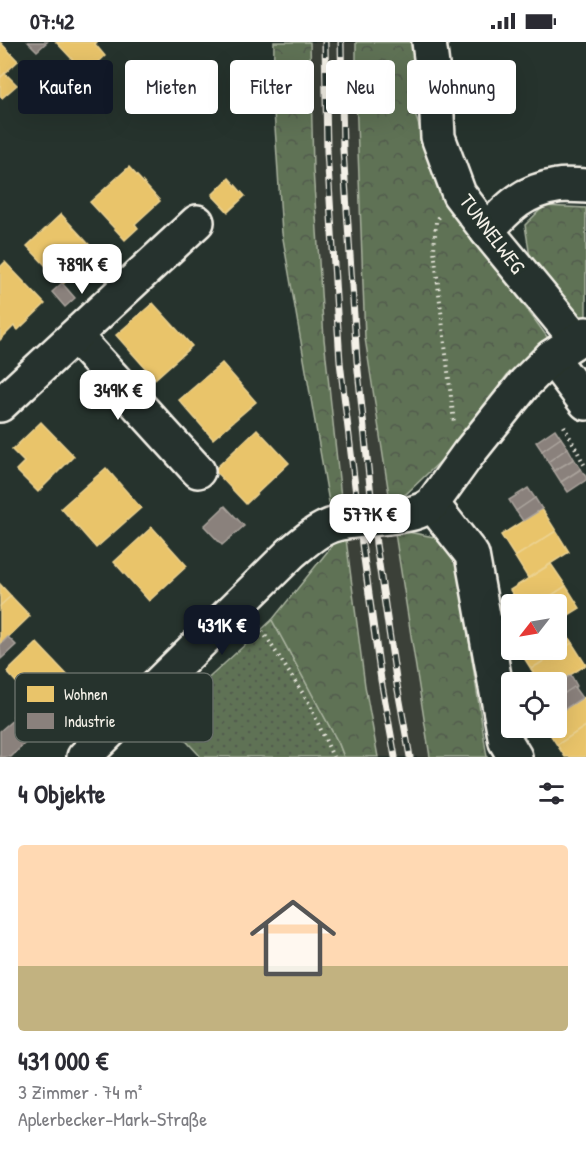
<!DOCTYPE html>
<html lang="de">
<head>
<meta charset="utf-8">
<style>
	body { margin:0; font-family:"Patrick Hand",sans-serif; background:#f7f7f7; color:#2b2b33; height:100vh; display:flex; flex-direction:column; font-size:22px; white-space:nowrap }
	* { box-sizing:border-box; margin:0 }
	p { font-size:20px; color:#7c7c81 }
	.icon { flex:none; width:33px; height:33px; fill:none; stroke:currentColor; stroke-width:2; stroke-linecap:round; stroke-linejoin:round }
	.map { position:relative; height:715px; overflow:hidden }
	.panel { display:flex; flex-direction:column; background:#fff; flex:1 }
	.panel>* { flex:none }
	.hud { position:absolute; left:18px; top:18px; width:550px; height:54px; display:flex; gap:12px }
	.needle { width:39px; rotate:239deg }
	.fabs { position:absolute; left:501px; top:552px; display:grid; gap:12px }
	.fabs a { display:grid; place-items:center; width:66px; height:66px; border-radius:6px; background:#fff; box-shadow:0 6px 24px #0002; font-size:30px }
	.price { position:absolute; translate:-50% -51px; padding:0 14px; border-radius:12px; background:#fff; color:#222; font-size:20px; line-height:39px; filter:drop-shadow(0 2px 3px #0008) }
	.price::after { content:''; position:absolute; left:50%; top:36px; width:18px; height:14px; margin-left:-9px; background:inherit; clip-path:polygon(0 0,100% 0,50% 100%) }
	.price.on { background:#111827; color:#fff }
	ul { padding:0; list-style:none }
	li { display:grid; align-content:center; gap:12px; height:318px; padding:0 18px }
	li span { display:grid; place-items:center; height:186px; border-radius:6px; color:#555 }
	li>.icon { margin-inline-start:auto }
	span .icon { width:108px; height:108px; fill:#fffc; stroke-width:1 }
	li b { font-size:26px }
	h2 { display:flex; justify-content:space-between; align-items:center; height:72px; padding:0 18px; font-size:26px }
	.chip { padding:0 21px; border-radius:6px; background:#fff; box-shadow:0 6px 24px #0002; font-size:21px; line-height:54px }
	.chip.on { background:#111827; color:#fff }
	.status { display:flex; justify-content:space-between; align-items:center; height:42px; padding:0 30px; background:#fff; direction:ltr }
	.status svg { height:16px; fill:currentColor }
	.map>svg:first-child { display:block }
	.built { fill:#3b4039 }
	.grass { fill:url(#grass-dots); stroke:#a9b29e; stroke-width:1.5 }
	.forest { fill:url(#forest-crowns); stroke:#a9b29e; stroke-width:1.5 }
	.homes { fill:#e9c46a; stroke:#ecd290; stroke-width:1.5 }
	.industry { fill:#8a817c; stroke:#aaa39c; stroke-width:1.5 }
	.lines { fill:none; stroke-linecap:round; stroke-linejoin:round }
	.minor-casing { stroke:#f4f1e8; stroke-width:38 }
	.path { stroke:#f4f1e8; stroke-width:4; stroke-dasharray:1.5 4.5; stroke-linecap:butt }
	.minor { stroke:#26332d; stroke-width:33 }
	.rail-casing { stroke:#f4f1e8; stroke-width:7 }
	.rail { stroke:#26332d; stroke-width:4.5; stroke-dasharray:14; stroke-linecap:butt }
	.minor-bridge-casing { stroke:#f4f1e8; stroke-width:38; stroke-linecap:butt }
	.minor-bridge { stroke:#26332d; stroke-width:33 }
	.labels { text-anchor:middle; stroke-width:6; stroke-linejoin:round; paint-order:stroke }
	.street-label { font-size:21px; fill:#f4f1e8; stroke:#26332d }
	.key { fill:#26332d; stroke:#646c65; stroke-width:1.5 }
	.key-label { font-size:16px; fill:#f4f1e8 }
</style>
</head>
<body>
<div class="status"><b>07:42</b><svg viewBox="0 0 49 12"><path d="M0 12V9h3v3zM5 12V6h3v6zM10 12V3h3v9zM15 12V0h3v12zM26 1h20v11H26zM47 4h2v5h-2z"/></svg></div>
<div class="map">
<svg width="586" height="715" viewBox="0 0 586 715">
	<defs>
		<pattern id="grass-dots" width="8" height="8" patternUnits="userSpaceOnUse" patternTransform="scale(1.5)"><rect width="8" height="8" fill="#5e7255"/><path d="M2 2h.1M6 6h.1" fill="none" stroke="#525b4d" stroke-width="1.8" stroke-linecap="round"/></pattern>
		<pattern id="forest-crowns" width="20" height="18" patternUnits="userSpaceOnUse" patternTransform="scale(1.5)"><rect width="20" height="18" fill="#5e7255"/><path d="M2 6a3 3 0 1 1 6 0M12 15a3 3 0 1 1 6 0" fill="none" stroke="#525b4d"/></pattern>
	</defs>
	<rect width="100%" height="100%" fill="#26332d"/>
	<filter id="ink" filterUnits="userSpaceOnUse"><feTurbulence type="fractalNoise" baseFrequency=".0167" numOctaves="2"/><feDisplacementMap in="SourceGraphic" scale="12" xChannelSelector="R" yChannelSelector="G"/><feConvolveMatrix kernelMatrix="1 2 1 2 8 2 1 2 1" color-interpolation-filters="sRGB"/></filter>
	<g filter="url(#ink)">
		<!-- built -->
		<path class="built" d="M310 0H356V54L365 297 430 715H378L365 644 339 447 324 298 313 127Z"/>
		<!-- grass -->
		<path class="grass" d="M272 578 339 702 344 715H201L165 676Z"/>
		<!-- forest -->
		<g class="forest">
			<path d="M274 0H310L313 127 324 297 342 465 330 466 282 191 273 54Z"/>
			<path d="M356 0H413L414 69 441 150 548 296 507 333 450 410 406 452 390 459 365 296 356 54Z"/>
			<path d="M544 164 586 166V277L583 280 530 215 525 183Z"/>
			<path d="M408 490 434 495 457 520 487 715H430L395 491Z"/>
			<path d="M346 497 365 644 378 715H344L339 702 272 578 336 499Z"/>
		</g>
		<!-- homes -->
		<g class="homes">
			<path d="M0 0 18 19 0 36Z"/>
			<path d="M56 0H97L95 2 105 14 86 32Z"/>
			<path d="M5 31 17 43 2 56 0 54V36Z"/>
			<path d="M129 125 160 159 135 182 138 186 125 198 90 160Z"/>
			<path d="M229 136 245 154 228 170 212 153Z"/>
			<path d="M61 172 97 211 63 242 27 204Z"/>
			<path d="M5 220 45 262 18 288 14 284 0 298V225Z"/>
			<path d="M153 261 192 304 155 337 116 293Z"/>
			<path d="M222 321 256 360 213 397 179 358Z"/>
			<path d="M41 380 74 414 38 450 16 428 24 420 12 408Z"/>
			<path d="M257 387 289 421 246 462 214 428Z"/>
			<path d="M106 426 141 466 96 506 61 466Z"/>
			<path d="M542 467 556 489 515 515 501 493Z"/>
			<path d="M152 485 187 524 149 559 114 520Z"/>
			<path d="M556 489 569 510 528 536 515 515Z"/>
			<path d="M551 522 566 544 538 562H519L510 548Z"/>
			<path d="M0 542 11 554 0 564Z"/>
			<path d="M566 544 580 566 556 581V562H538Z"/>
			<path d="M11 554 30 574 0 603V564Z"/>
			<path d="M559 579 572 601 531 627 519 608H556V581Z"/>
			<path d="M37 601 72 638 40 667 7 630Z"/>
			<path d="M572 601 586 623 556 642V640H539L531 627Z"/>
			<path d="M585 655 586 684 557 703 546 686H556V672Z"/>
			<path d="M31 657 49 677 32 694 13 674Z"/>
			<path d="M586 684V715H565L557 703Z"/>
		</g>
		<!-- industry -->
		<g class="industry">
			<path d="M28 0H47L37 9Z"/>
			<path d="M62 241 75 256 65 265 52 250Z"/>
			<path d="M555 387 561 396 542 409 536 400Z"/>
			<path d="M561 396 568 406 548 420 542 409Z"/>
			<path d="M568 406 574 417 554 429 548 420Z"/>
			<path d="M574 417 581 427 561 440 554 429Z"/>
			<path d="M581 427 586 435V438L568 450 561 440Z"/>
			<path d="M528 446 535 456 516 469 509 458Z"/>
			<path d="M535 456 542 467 523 479 516 469Z"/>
			<path d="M225 464 244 484 222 503 204 484Z"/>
			<path d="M8 595 16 603 1 617 0 603Z"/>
			<path d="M571 633 577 644 556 657V642Z"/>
			<path d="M574 645 582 656 560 670 556 665V657Z"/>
			<path d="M15 676 32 694 11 715H0V689Z"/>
		</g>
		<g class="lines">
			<defs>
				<g id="minor">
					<path d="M429 0 436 54 438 95 459 152 487 189 577 298"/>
					<path d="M487 189C508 165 524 149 557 144 566 142 577 144 586 144"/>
					<path d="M75 294 198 429"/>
					<path d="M551 315 586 361"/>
					<path d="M0 363 197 180"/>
					<path d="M432 462 472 513 506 700 515 715"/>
					<path d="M388 475C404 473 419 472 432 462L468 412 525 341 551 315 586 292"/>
					<path d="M84 715 291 511C309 496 321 484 345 480"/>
				</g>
			</defs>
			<!-- minor casing -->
			<use href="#minor" class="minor-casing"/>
			<!-- path -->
			<g class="path">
				<path d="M439 175 436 180 434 208 454 381"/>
				<path d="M564 384 586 426"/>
				<path d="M259 584 309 661 333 715"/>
			</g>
			<!-- minor -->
			<use href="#minor" class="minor"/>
			<defs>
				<g id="rail">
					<path d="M325 0 327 109 340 320 362 502 381 638 395 715"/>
					<path d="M341 0 343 107 357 319 376 502 396 637 410 715"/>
				</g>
			</defs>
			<!-- rail casing -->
			<use href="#rail" class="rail-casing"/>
			<!-- rail -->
			<use href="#rail" class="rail"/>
			<defs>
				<path id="minor-bridge" d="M345 480 388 475"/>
			</defs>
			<!-- minor-bridge casing -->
			<use href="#minor-bridge" class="minor-bridge-casing"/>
			<!-- minor-bridge -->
			<use href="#minor-bridge" class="minor-bridge"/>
		</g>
	</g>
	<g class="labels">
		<!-- street labels -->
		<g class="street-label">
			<text transform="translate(492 192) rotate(53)" y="7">TUNNELWEG</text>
		</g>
	</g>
	<!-- legend -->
	<rect x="15" y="631" width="198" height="69" rx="9" class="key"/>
	<rect x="27" y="644" width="27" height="16" fill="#e9c46a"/>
	<rect x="27" y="671" width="27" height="16" fill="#8a817c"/>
	<g class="key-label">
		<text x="64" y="658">Wohnen</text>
		<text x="64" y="685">Industrie</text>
	</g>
</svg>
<div class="fabs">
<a><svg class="needle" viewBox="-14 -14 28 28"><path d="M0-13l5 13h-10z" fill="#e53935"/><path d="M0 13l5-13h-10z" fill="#7c7c81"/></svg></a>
<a><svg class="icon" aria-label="locate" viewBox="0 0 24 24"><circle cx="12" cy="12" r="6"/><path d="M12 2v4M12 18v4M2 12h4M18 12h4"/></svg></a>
</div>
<b class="price" style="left:82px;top:253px">789K €</b>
<b class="price" style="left:118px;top:379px">349K €</b>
<b class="price" style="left:370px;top:503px">577K €</b>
<b class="price on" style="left:222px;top:614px">431K €</b>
<div class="hud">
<a class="chip on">Kaufen</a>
<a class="chip">Mieten</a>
<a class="chip">Filter</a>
<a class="chip">Neu</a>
<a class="chip">Wohnung</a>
</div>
</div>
<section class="panel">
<h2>4 Objekte<svg class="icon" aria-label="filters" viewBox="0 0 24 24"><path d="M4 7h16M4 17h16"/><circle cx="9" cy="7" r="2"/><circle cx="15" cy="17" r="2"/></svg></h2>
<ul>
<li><span style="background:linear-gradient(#ffd9b3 65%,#c2b280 0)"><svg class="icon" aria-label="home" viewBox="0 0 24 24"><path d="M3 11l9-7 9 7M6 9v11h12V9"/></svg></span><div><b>431 000 €</b><p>3 Zimmer · 74 m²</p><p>Aplerbecker-Mark-Straße</p></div></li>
</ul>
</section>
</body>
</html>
